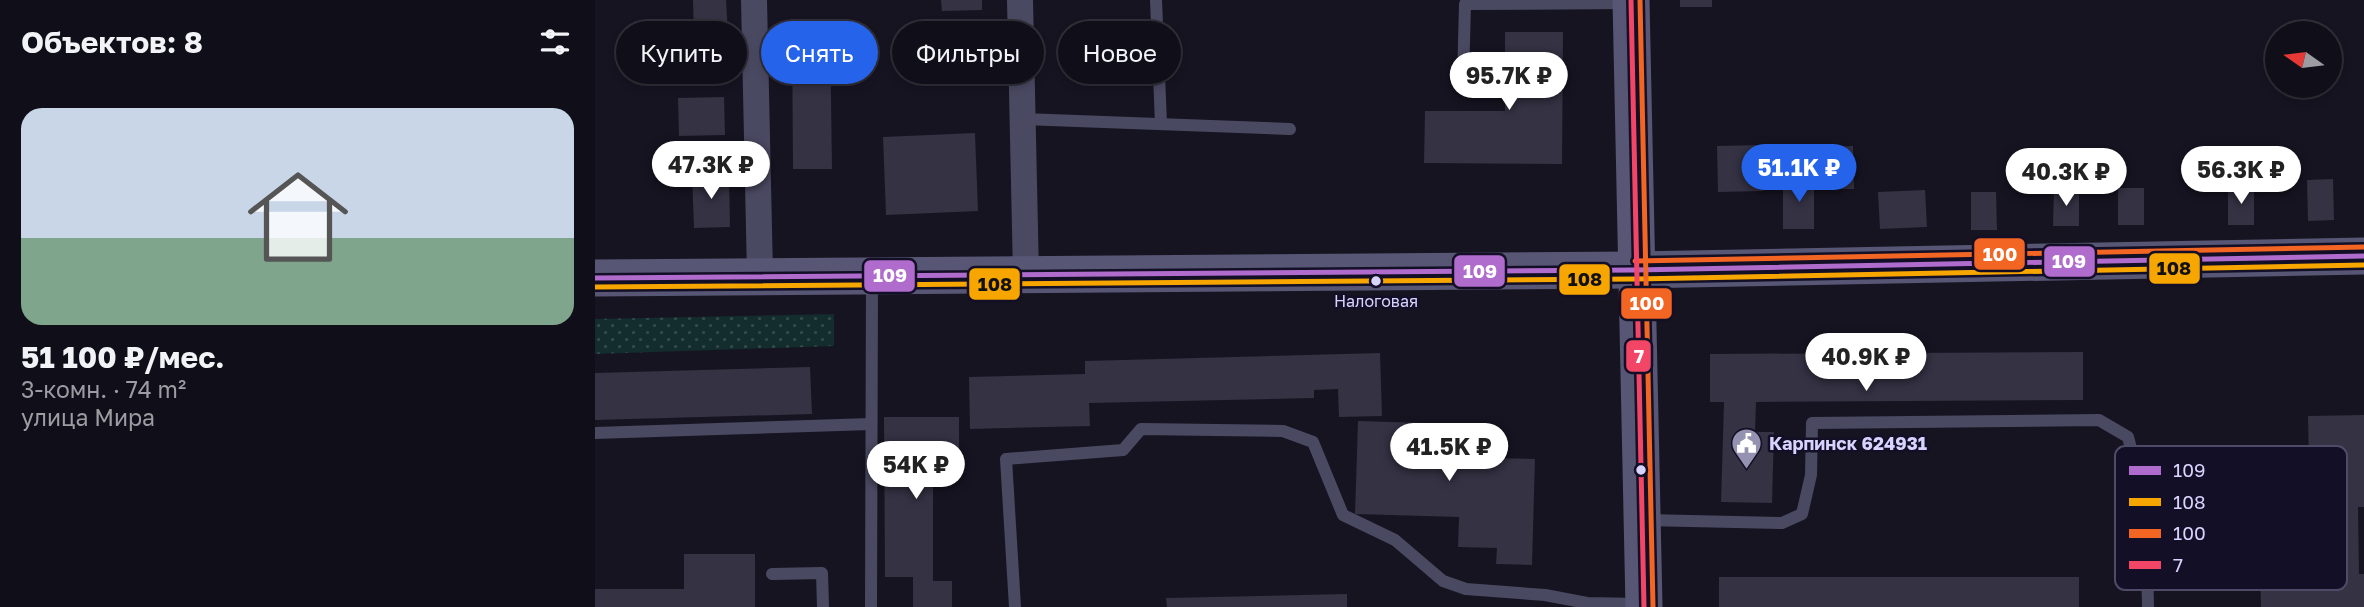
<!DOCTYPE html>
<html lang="ru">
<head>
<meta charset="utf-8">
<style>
	body { margin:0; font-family:"Golos Text",sans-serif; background:#1e1d26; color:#f1f3f6; height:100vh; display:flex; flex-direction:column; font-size:26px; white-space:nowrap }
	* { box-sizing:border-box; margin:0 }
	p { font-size:23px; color:#9c9ca2 }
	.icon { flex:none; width:38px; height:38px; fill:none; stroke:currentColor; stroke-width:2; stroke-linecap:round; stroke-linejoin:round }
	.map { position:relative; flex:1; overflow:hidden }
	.side { display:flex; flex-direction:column; background:#100f19; width:595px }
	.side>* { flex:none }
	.top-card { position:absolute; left:21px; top:21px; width:665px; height:63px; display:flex; gap:14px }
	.needle { width:46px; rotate:284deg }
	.tools { position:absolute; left:1670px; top:21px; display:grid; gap:14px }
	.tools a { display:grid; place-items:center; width:77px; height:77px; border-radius:50%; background:#100f19; box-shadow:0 4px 10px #0003,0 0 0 2px #302f38; font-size:35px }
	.price { position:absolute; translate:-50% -60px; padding:0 16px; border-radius:24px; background:#fff; color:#222; font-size:23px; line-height:46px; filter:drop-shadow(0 2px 4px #0008) }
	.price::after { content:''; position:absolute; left:50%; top:42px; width:21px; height:16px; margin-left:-10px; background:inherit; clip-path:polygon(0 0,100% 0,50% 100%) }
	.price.current { background:#2563eb; color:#fff }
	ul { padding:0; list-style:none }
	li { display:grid; align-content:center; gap:14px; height:371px; padding:0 21px }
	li+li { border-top:2px solid #302f38 }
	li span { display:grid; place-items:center; height:217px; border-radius:21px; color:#555 }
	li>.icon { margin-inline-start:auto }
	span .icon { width:126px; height:126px; fill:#fffc; stroke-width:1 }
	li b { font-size:30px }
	h2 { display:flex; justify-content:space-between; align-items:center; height:84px; padding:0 21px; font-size:30px }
	.chip { padding:0 24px; border-radius:32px; background:#100f19; box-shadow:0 4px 10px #0003,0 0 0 2px #302f38; font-size:24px; line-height:63px }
	.chip.current { background:#2563eb; color:#fff }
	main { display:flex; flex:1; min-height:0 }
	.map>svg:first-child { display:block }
	.grass { fill:url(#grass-dots) }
	.building { fill:#343243 }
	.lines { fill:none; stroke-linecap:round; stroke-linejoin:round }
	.lane { stroke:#4a4962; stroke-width:12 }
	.street { stroke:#4a4962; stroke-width:26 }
	.secondary { stroke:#575674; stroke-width:37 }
	.bus-1-casing { stroke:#130f26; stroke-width:10 }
	.bus-2-casing { stroke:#130f26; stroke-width:10 }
	.bus-3-casing { stroke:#130f26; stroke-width:10 }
	.bus-4-casing { stroke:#130f26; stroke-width:10 }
	.bus-1 { stroke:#b06ccc; stroke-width:5 }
	.bus-2 { stroke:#f7a600; stroke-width:5 }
	.bus-3 { stroke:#f26522; stroke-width:5 }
	.bus-4 { stroke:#f34667; stroke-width:5 }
	.bus-dot { fill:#d9d4ff; stroke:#130f26; stroke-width:2.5 }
	.labels { text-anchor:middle; stroke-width:5; stroke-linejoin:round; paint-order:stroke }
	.bus-label { font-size:16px; fill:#d9d4ff; stroke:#130f26 }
	.poi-label { font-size:18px; font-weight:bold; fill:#d9d4ff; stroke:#130f26; text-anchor:start }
	.key { fill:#130f26; stroke:#4e4a67; stroke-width:2 }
	.key-label { font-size:19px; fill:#d9d4ff }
	.line-badge { stroke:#130f26; stroke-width:2.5 }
	.badge-label { font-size:19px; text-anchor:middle; font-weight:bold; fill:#fff }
	.pale-badge-label { font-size:19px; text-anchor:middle; font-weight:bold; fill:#111 }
</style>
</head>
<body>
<main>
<section class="side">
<h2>Объектов: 8<svg class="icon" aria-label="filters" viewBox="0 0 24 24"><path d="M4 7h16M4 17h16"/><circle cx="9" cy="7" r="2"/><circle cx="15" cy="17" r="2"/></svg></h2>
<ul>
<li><span style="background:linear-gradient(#c9d6e8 60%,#7fa58c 0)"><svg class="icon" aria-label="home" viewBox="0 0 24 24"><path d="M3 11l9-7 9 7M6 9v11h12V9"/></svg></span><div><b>51 100 ₽/мес.</b><p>3-комн. · 74 m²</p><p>улица Мира</p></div></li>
</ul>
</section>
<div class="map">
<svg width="1769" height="607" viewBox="0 0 1769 607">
	<defs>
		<pattern id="grass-dots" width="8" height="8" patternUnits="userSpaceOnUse" patternTransform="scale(1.75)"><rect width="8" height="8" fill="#132c2d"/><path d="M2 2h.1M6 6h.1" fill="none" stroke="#354a4c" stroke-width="1.8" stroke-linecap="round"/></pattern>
	</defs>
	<rect width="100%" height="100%" fill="#161421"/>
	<!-- grass -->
	<path class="grass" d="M239 314V346L0 354V319Z"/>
	<!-- building -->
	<g class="building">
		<path d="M98 0H131L133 34 99 35Z"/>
		<path d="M346 0H387V10L347 11Z"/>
		<rect x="1085" y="0" width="32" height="7"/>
		<path d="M235 24 237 169H198L197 25Z"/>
		<path d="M910 32H968L967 164 829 163 830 111H910Z"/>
		<path d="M129 97 130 135 84 136 83 98Z"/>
		<path d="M380 133 383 211 291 215 288 137Z"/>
		<path d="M1168 145V191L1123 192 1122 146Z"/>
		<path d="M1258 146 1259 189H1223L1222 147Z"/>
		<path d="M134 174 135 227 99 228 97 175Z"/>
		<rect x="1188" y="178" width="31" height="51"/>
		<path d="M1738 179 1739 220 1713 221 1712 180Z"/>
		<rect x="1523" y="188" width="26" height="37"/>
		<rect x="1633" y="188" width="26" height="37"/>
		<path d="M1459 189H1484V226H1458Z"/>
		<path d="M1330 190 1332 227 1285 229 1283 192Z"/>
		<path d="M1376 192H1401L1402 230H1376Z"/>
		<path d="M1488 352V400L1161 402 1160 432H1179L1177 503 1126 502 1129 402H1115V354Z"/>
		<path d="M785 353 787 416 744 417 743 389 719 390V398L494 403 495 426 375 429 374 377 490 374V361Z"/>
		<path d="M215 367 217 414 0 420V373Z"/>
		<path d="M1769 415V507H1763L1764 574H1769V607H1666L1665 569H1723L1722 509 1660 510 1659 463 1714 462 1713 416Z"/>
		<path d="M289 417H364V461H338V581H357V607H318V577H290Z"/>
		<path d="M763 421 898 425 896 458 940 459 937 565 901 564 902 548 863 547 864 517 760 514Z"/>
		<path d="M89 554H160V607H0V589H89Z"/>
		<rect x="1124" y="577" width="360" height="30"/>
		<path d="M752 594V607H572L571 598Z"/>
	</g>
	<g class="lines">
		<!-- lane -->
		<g class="lane">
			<path d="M561 0 566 124"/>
			<path d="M868 80 870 4 1035 3"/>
			<path d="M428 119 695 129"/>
			<path d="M0 433 276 424"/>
			<path d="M1050 520 1187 523 1207 514 1216 475 1217 423 1504 420 1533 437C1549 493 1552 549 1553 607"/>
			<path d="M177 574 227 573 228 607"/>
			<path d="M276 607 277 278"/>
			<path d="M420 607 411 459 528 450 546 429 688 431 718 442 748 515 800 540 848 581 871 589 950 595 992 603 1045 604"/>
		</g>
		<!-- street -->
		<g class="street">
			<path d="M159 0 165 275"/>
			<path d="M425 0 431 275"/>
		</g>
		<!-- secondary -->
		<g class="secondary">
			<path d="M1036 0 1049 607"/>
			<path d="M0 278 1040 270 1769 256"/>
		</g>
		<defs>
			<path id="bus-1" d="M0 278 1040 270 1769 256"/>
			<path id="bus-2" d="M0 287 1040 279 1769 265"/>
			<g id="bus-3">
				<path d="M1045 0 1058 607"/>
				<path d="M1040 261 1769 247"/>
			</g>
			<path id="bus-4" d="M1036 0 1049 607"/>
		</defs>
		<!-- bus-1 casing -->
		<use href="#bus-1" class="bus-1-casing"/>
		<!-- bus-2 casing -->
		<use href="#bus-2" class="bus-2-casing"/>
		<!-- bus-3 casing -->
		<use href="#bus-3" class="bus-3-casing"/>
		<!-- bus-4 casing -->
		<use href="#bus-4" class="bus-4-casing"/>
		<!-- bus-1 -->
		<use href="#bus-1" class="bus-1"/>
		<!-- bus-2 -->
		<use href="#bus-2" class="bus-2"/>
		<!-- bus-3 -->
		<use href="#bus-3" class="bus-3"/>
		<!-- bus-4 -->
		<use href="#bus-4" class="bus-4"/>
	</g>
	<!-- icons -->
	<defs>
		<symbol id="civic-pin" viewBox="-11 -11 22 30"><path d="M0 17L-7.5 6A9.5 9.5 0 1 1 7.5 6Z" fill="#9591b1" stroke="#130f26"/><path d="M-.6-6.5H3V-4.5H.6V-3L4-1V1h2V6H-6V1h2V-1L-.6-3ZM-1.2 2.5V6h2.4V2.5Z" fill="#fff"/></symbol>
	</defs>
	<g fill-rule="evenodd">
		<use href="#civic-pin" x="1134" y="426" width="35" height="47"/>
	</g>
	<!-- markers -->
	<g class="bus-dot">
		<circle cx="781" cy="281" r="6"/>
		<circle cx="1046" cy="470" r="6"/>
	</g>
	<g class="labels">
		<!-- bus labels -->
		<g class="bus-label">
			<text x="781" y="307">Налоговая</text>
		</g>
		<!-- poi labels -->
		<g class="poi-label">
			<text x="1174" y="450">Карпинск 624931</text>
		</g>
	</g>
	<!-- legend -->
	<rect x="1520" y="446" width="232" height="144" rx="10" class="key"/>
	<rect x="1534" y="466" width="32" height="9" fill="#b06ccc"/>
	<rect x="1534" y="498" width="32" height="8" fill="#f7a600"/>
	<rect x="1534" y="529" width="32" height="9" fill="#f26522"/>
	<rect x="1534" y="561" width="32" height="8" fill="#f34667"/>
	<g class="key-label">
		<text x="1578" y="477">109</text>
		<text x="1578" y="509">108</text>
		<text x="1578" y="540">100</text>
		<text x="1578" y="572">7</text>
	</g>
	<g class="line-badge">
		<rect x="1378" y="237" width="53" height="34" rx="7" fill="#f26522"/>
		<rect x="1448" y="245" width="53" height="33" rx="7" fill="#b06ccc"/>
		<rect x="1553" y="252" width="53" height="33" rx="7" fill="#f7a600"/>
		<rect x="858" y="254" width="53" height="34" rx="7" fill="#b06ccc"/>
		<rect x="268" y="259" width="53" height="34" rx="7" fill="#b06ccc"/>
		<rect x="963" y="263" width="53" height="33" rx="7" fill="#f7a600"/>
		<rect x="373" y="267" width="53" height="34" rx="7" fill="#f7a600"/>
		<rect x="1025" y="287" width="53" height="33" rx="7" fill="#f26522"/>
		<rect x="1030" y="339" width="27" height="34" rx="7" fill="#f34667"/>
	</g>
	<g class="badge-label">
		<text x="1405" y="261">100</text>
		<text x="1474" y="268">109</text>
		<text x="885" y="278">109</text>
		<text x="295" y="282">109</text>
		<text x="1052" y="310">100</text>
		<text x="1044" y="363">7</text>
	</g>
	<g class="pale-badge-label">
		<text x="1579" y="275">108</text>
		<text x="990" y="286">108</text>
		<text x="400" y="291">108</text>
	</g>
</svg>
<div class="tools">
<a><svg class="needle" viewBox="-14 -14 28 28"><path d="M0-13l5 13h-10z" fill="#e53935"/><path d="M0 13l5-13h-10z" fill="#9c9ca2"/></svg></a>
</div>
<b class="price" style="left:914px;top:112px">95.7K ₽</b>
<b class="price" style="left:116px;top:201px">47.3K ₽</b>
<b class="price current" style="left:1204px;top:204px">51.1K ₽</b>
<b class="price" style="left:1646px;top:206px">56.3K ₽</b>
<b class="price" style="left:1471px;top:208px">40.3K ₽</b>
<b class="price" style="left:1271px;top:393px">40.9K ₽</b>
<b class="price" style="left:854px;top:483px">41.5K ₽</b>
<b class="price" style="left:321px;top:501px">54K ₽</b>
<div class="top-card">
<a class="chip">Купить</a>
<a class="chip current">Снять</a>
<a class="chip">Фильтры</a>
<a class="chip">Новое</a>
</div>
</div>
</main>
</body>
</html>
